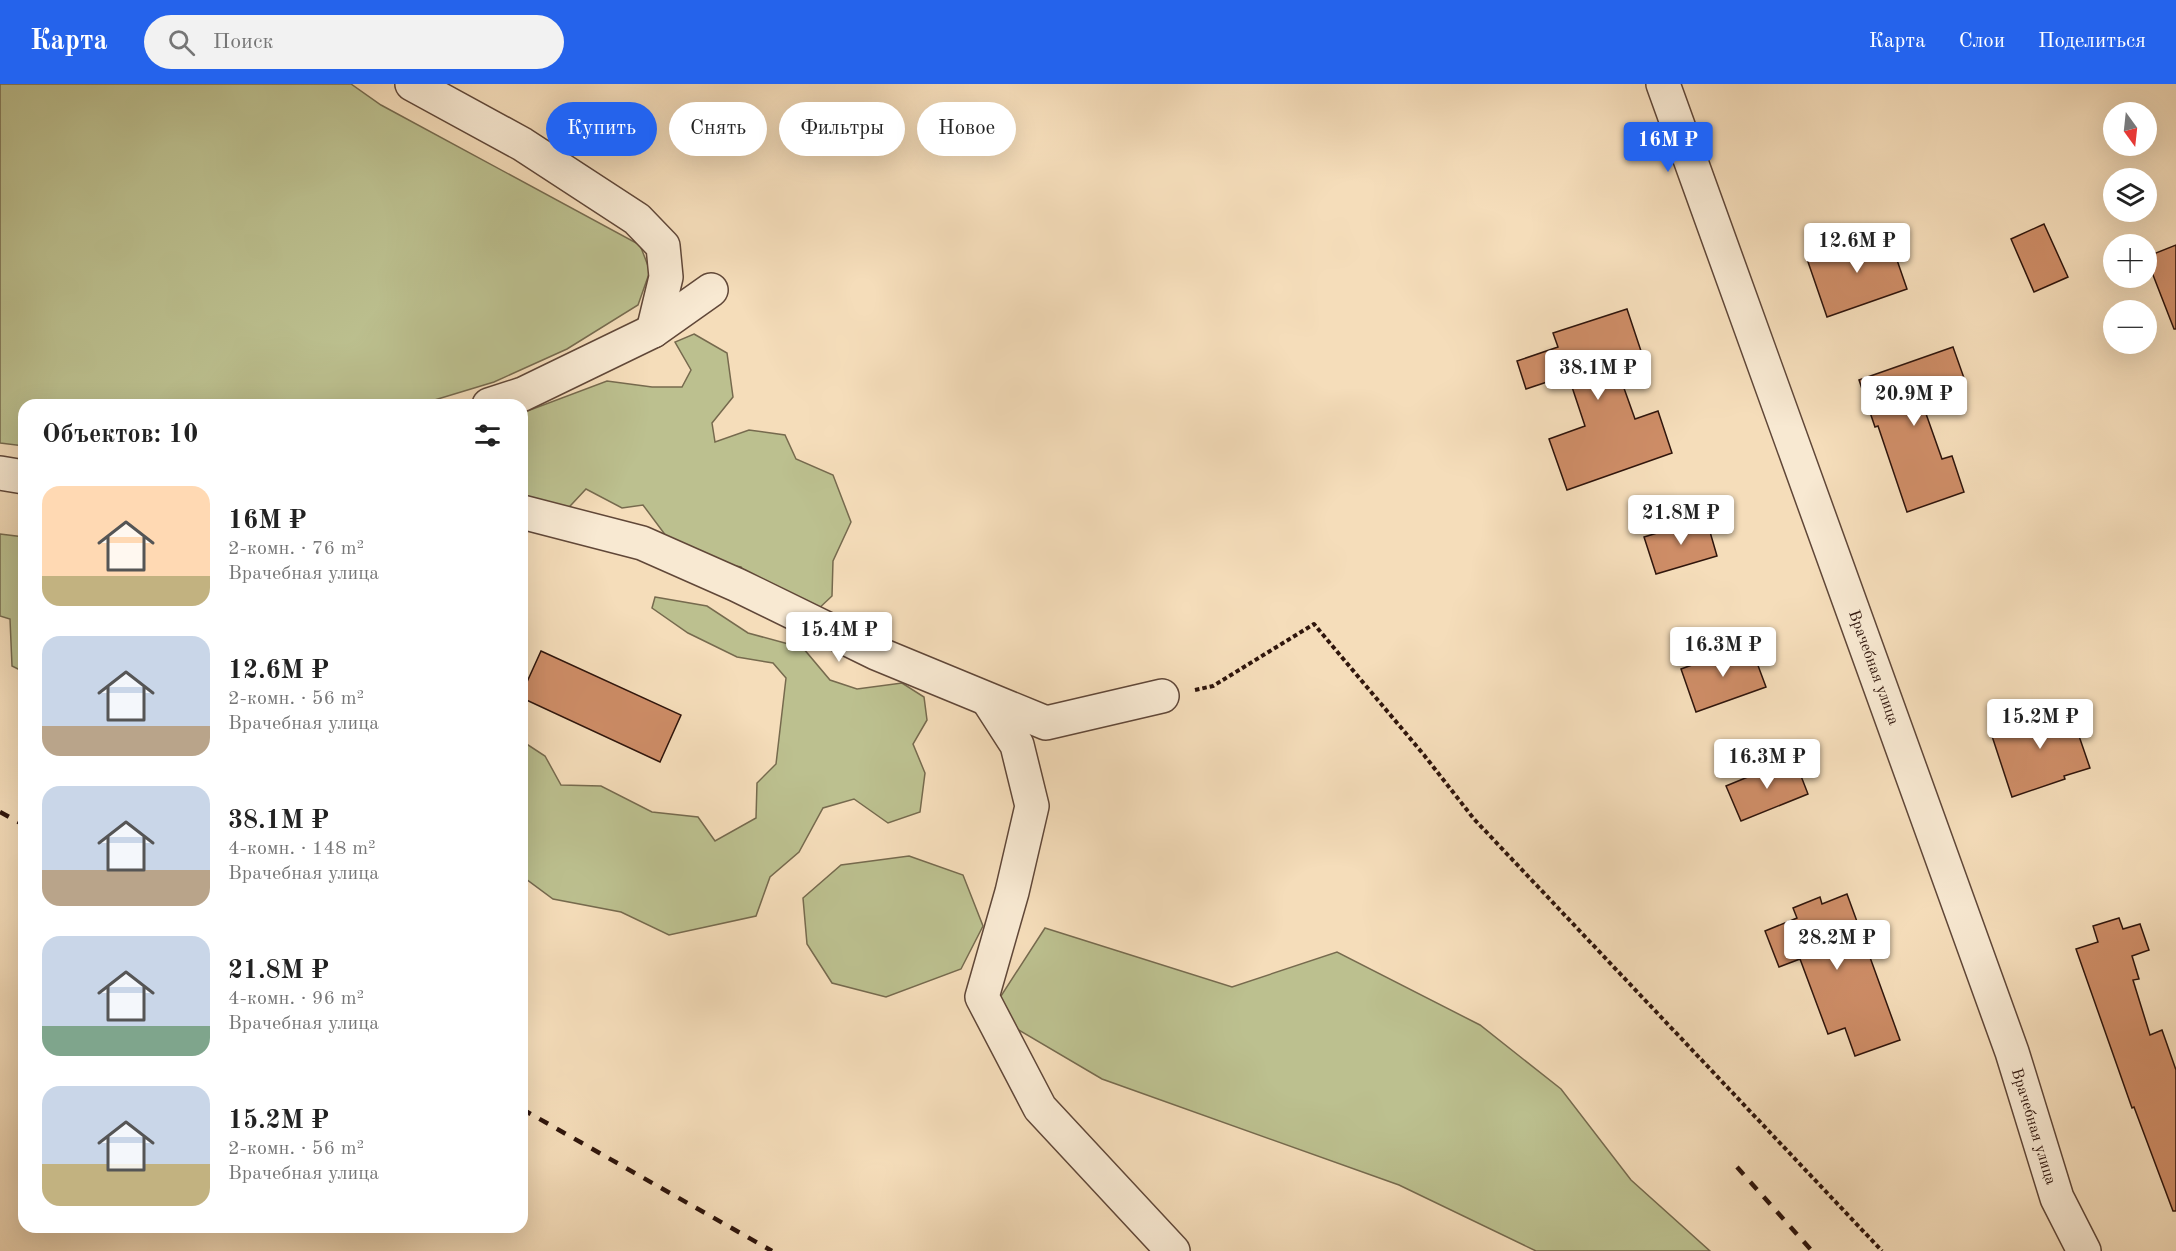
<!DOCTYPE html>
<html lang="ru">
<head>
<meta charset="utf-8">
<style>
	body { margin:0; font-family:"Old Standard TT",serif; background:#f2f2f2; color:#222; height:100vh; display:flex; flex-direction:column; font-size:22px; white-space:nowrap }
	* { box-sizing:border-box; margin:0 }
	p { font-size:20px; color:#767676 }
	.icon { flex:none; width:33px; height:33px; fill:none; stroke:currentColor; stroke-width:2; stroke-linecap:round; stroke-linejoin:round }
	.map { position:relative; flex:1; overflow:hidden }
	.sheet { position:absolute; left:18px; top:315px; width:510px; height:834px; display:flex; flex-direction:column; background:#fff; border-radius:18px; box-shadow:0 6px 24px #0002 }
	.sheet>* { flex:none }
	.top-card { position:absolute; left:546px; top:18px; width:570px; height:54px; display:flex; gap:12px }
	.needle { width:39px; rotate:165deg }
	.fabs { position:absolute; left:2103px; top:18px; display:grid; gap:12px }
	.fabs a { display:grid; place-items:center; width:54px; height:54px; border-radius:50%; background:#fff; box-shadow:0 6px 24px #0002; font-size:30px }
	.price { position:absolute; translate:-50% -51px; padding:0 14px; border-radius:6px; background:#fff; color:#222; font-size:20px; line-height:39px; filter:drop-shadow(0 2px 3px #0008) }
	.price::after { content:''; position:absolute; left:50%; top:36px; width:18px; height:14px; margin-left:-9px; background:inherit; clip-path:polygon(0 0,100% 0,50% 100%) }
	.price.on { background:#2563eb; color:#fff }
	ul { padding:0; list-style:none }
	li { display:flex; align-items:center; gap:18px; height:150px; padding:0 24px }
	li span { display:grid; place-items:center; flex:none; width:168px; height:120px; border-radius:18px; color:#555 }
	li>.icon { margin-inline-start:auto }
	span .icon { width:72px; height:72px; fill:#fffc; stroke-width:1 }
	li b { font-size:26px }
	h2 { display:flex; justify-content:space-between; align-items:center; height:72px; padding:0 24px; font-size:26px }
	.chip { padding:0 21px; border-radius:27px; background:#fff; box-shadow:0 6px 24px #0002; font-size:21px; line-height:54px }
	.chip.on { background:#2563eb; color:#fff }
	header { display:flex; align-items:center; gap:36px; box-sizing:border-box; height:84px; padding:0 30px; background:#2563eb; color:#fff }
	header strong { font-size:28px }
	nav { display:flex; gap:33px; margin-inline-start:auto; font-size:21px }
	.search { width:420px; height:54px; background:#f2f2f2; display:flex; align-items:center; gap:15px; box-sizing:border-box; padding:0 21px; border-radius:33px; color:#767676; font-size:22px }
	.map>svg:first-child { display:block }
	.green { fill:#bcc08f; stroke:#766a4e; stroke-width:1.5 }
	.building { fill:#ce8d67; stroke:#2f150c; stroke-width:1.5 }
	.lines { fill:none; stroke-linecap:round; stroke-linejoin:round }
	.minor-casing { stroke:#604738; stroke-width:36 }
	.path { stroke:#2f150c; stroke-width:4; stroke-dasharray:4.5 3; stroke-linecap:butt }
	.minor { stroke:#f8e9d2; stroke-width:33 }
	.rail { stroke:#2f150c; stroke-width:4.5; stroke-dasharray:10 10; stroke-linecap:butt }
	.labels { text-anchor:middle; stroke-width:4.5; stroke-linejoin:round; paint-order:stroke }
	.street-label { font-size:16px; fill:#2f150c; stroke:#f8e9d2 }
</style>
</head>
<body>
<header>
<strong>Карта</strong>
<div class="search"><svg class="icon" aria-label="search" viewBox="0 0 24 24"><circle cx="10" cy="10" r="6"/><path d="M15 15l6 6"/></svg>Поиск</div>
<nav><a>Карта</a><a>Слои</a><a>Поделиться</a></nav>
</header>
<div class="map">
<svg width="2176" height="1167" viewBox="0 0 2176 1167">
	<rect width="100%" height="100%" fill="#f5ddba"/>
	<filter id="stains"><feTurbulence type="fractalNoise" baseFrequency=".00333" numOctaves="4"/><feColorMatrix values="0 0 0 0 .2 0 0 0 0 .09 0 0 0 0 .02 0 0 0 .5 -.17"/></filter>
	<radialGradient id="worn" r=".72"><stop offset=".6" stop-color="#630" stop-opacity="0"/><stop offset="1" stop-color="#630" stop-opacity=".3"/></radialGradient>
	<!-- green -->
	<g class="green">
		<path d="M0 0H351L381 21 640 161 650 187 638 221 567 265 494 298 418 321H24V362L0 359Z"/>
		<path d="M694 250 727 269 733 313 712 339 715 358 749 346 785 351 796 375 833 391 851 438 833 477 832 512 814 529 765 517 741 483 681 472 643 421 622 424 586 405 558 435 522 429V329L607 297 652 303H682L691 286 675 258Z"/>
		<path d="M0 450 24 453V588L12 582 10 535 0 532Z"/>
		<path d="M655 513 707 522 748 549 803 564 830 596 857 605 902 599 924 613 927 636 913 660 925 689 920 728 888 739 854 715 823 724 799 768 770 793 756 832 669 851 621 828 553 815 522 792V657L545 672 561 701 601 702 652 728 698 733 715 757 756 734 757 699 776 680 786 594 773 579 737 573 688 549 652 524Z"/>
		<path d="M909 772 963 791 983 842 961 885 886 913 832 899 807 860 803 814 841 781Z"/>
		<path d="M1045 844 1232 903 1337 868 1480 941 1561 1005 1631 1096 1710 1167H1536L1399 1101 1102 995 990 929Z"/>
	</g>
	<!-- building -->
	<g class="building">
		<path d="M2044 140 2068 193 2034 208 2011 155Z"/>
		<path d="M1887 147 1907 205 1827 233 1807 175Z"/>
		<path d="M2176 161V245H2174L2146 173Z"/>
		<path d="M1627 225 1642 270 1615 279 1635 335 1658 327 1672 369 1567 406 1549 355 1585 342 1568 291 1526 305 1517 277 1558 263 1553 249Z"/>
		<path d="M1953 263 1964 294 1919 310 1942 375 1952 372 1964 408 1907 428 1878 342 1875 343 1859 296Z"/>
		<path d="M1706 434 1717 472 1656 490 1644 453Z"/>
		<path d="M1750 560 1766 603 1696 628 1681 585Z"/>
		<path d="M541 567 681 631 660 678 522 614V609Z"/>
		<path d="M2068 620 2090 684 2064 692 2065 695 2012 713 1990 646Z"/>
		<path d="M1794 674 1808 710 1741 737 1726 702Z"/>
		<path d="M1847 810 1900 956 1855 972 1845 944 1828 950 1800 875 1779 883 1765 847 1797 834 1793 824 1820 813 1822 820Z"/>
		<path d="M2119 834 2123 845 2140 840 2149 866 2132 872 2139 895 2133 896 2150 951 2162 946 2176 986V1127H2173L2134 1023 2132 1024 2076 865 2098 858 2093 842Z"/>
	</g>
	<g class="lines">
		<defs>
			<g id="minor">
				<path d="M412 0 522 60 637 135 663 162 666 193 653 247"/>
				<path d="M1663 0 2012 968 2057 1114 2084 1167"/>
				<path d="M489 321 523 310 653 247 711 206"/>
				<path d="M0 389 24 393"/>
				<path d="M522 428 642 459 737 501 876 569 1046 639 1162 612"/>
				<path d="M988 616 1017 661 1032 722 1012 808 982 913 1040 1024 1173 1167"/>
			</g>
		</defs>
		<!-- minor casing -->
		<use href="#minor" class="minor-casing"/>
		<!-- path -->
		<path class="path" d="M1195 606 1213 602 1314 540 1424 671 1474 735 1882 1167"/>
		<!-- minor -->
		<use href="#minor" class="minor"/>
		<!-- rail -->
		<g class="rail">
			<path d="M0 728 24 741"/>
			<path d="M522 1025 772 1167"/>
			<path d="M1737 1083 1812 1167"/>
		</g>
	</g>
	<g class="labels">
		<!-- street labels -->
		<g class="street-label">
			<text transform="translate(1875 583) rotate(70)" y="6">Врачебная улица</text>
			<text transform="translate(2035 1042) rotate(73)" y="6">Врачебная улица</text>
		</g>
	</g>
	<rect width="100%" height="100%" filter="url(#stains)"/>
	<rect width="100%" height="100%" fill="url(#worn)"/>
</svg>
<div class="fabs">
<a><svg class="needle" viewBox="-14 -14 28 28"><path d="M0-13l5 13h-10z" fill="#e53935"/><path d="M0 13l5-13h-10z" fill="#767676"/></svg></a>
<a><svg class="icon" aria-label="layers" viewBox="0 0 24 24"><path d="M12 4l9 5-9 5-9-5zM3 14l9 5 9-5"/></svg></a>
<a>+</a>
<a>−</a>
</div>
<b class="price on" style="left:1668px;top:89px">16M ₽</b>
<b class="price" style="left:1857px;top:190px">12.6M ₽</b>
<b class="price" style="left:1598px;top:317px">38.1M ₽</b>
<b class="price" style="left:1914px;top:343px">20.9M ₽</b>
<b class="price" style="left:1681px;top:462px">21.8M ₽</b>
<b class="price" style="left:839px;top:579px">15.4M ₽</b>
<b class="price" style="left:1723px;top:594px">16.3M ₽</b>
<b class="price" style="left:2040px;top:666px">15.2M ₽</b>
<b class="price" style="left:1767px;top:706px">16.3M ₽</b>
<b class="price" style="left:1837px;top:887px">28.2M ₽</b>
<div class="top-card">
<a class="chip on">Купить</a>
<a class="chip">Снять</a>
<a class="chip">Фильтры</a>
<a class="chip">Новое</a>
</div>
<section class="sheet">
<h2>Объектов: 10<svg class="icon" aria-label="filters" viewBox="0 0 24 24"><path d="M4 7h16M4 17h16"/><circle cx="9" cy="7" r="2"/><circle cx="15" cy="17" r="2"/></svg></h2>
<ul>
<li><span style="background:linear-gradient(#ffd9b3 75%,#c2b280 0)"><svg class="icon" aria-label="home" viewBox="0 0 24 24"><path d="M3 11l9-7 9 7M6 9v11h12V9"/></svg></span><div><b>16M ₽</b><p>2-комн. · 76 m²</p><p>Врачебная улица</p></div></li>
<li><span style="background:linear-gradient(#c9d6e8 75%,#b9a48a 0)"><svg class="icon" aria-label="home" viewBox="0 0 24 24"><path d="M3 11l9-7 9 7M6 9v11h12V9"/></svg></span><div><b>12.6M ₽</b><p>2-комн. · 56 m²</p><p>Врачебная улица</p></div></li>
<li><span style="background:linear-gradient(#c9d6e8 70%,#b9a48a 0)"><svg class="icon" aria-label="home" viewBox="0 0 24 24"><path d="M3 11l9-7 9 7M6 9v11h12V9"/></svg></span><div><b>38.1M ₽</b><p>4-комн. · 148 m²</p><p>Врачебная улица</p></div></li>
<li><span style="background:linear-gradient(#c9d6e8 75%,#7fa58c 0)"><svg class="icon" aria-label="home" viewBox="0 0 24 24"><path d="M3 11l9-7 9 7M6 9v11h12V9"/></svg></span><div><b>21.8M ₽</b><p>4-комн. · 96 m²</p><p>Врачебная улица</p></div></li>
<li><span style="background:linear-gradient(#c9d6e8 65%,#c2b280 0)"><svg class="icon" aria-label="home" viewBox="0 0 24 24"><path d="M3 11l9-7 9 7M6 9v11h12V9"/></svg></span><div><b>15.2M ₽</b><p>2-комн. · 56 m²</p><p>Врачебная улица</p></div></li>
</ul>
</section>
</div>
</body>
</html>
